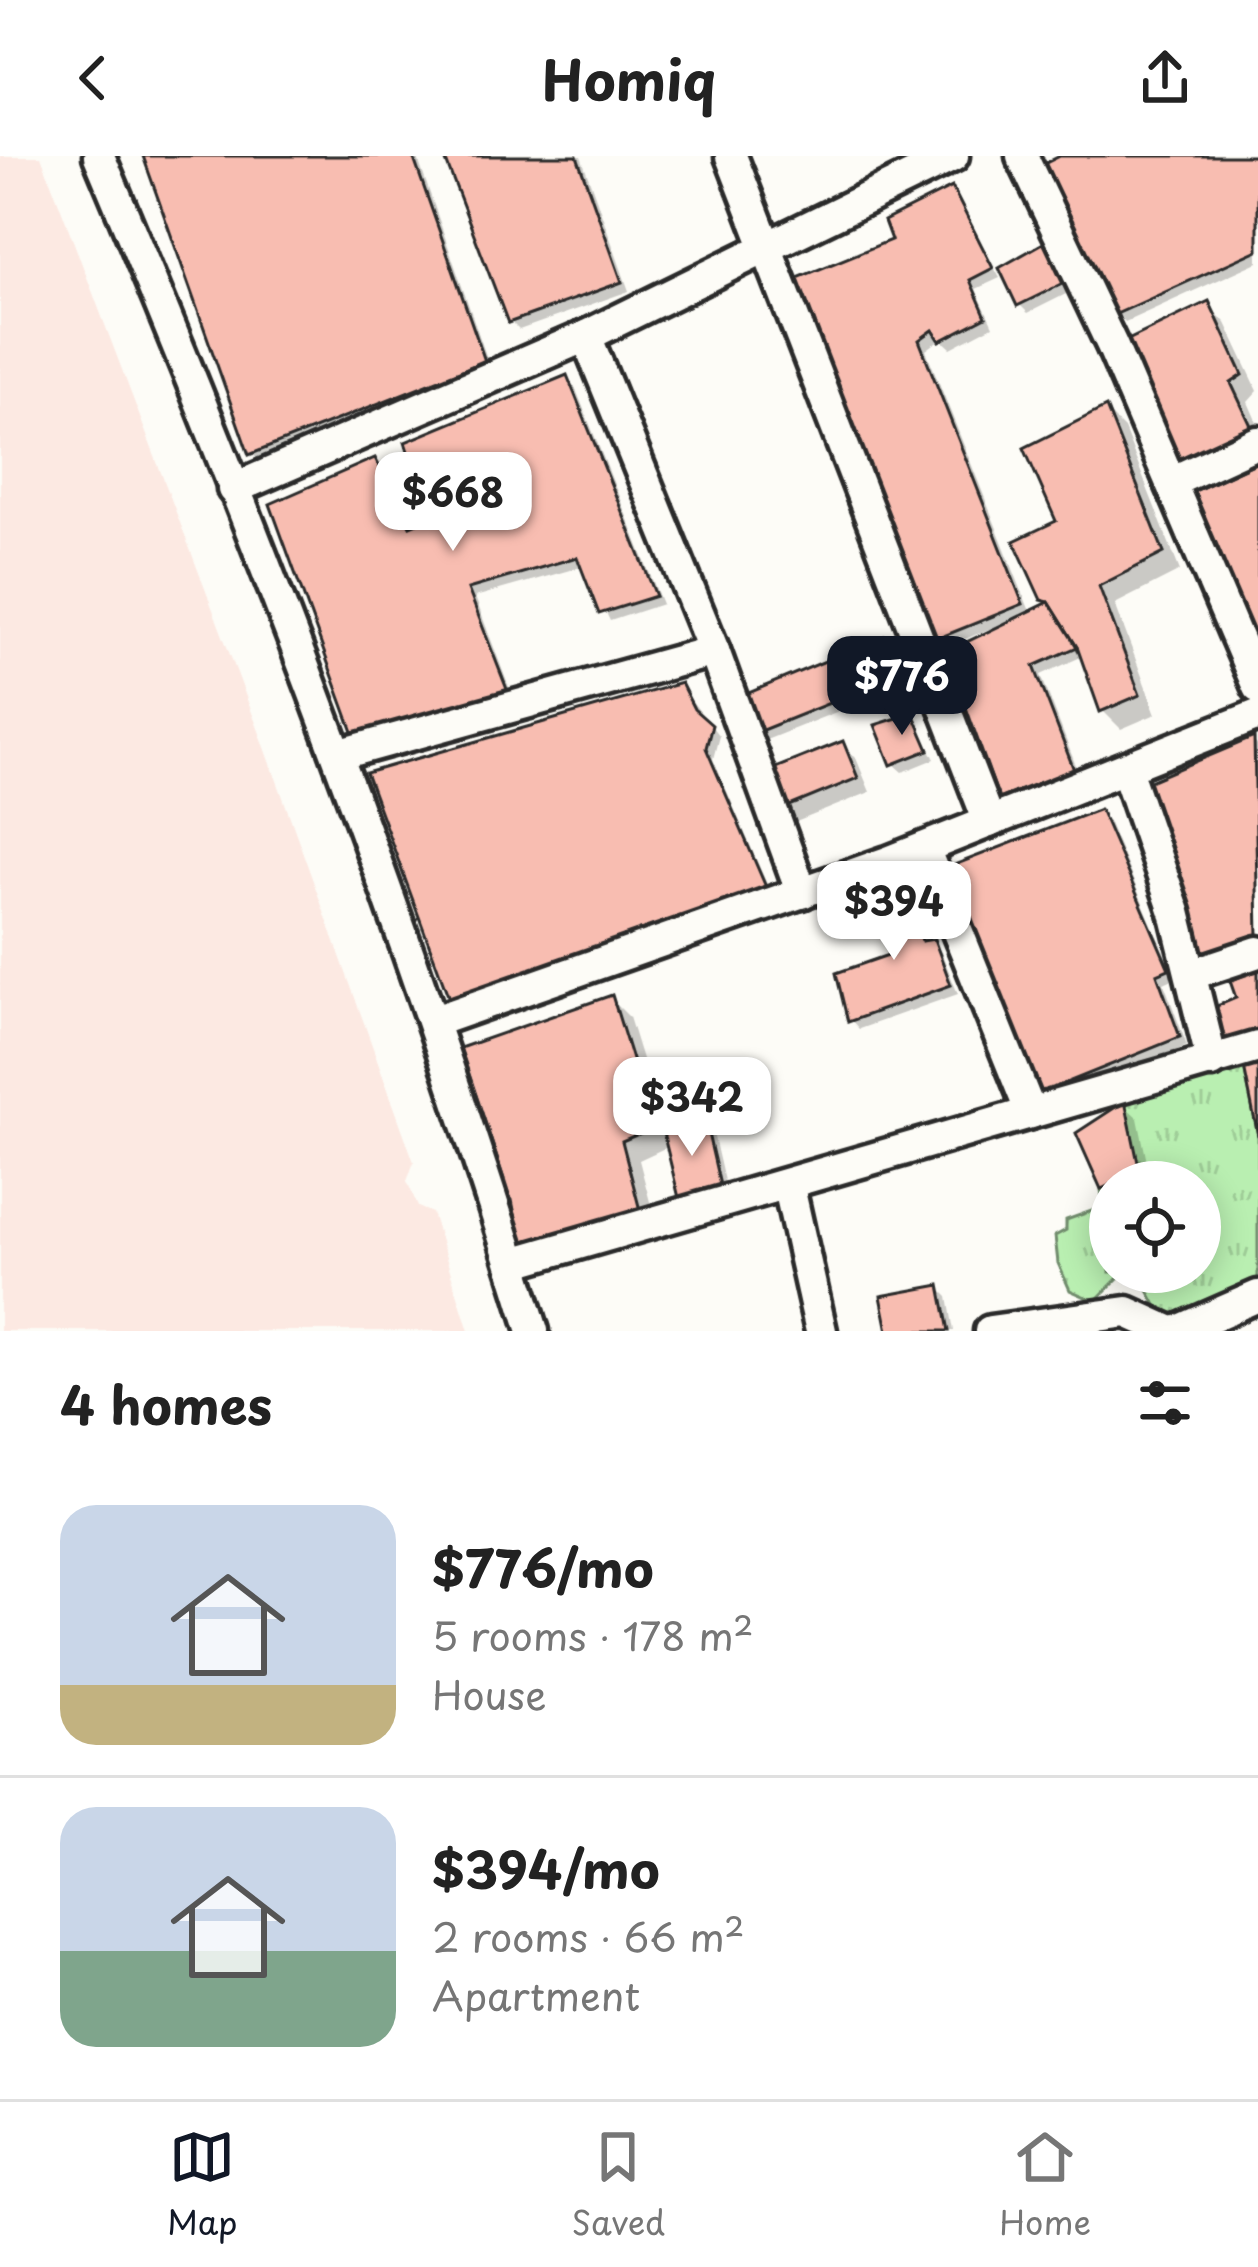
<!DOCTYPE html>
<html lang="en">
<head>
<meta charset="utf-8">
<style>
	body { margin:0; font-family:"Playpen Sans",sans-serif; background:#f6f6f6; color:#222; height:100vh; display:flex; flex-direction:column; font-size:45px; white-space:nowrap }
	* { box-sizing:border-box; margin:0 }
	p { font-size:39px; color:#767676 }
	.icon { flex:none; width:66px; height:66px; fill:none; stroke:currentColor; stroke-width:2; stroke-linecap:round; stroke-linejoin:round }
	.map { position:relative; height:1175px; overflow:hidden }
	.side { display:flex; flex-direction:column; background:#fff; flex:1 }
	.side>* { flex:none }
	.controls { position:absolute; left:1089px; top:1005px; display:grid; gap:24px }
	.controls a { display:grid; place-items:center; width:132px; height:132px; border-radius:50%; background:#fff; box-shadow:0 6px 30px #0003; font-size:60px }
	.price { position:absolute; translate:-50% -102px; padding:0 27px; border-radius:24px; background:#fff; color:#222; font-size:39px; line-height:78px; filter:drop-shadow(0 3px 6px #0008) }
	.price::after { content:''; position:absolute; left:50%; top:72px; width:36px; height:27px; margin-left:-18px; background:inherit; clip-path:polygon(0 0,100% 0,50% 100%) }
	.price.current { background:#111827; color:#fff }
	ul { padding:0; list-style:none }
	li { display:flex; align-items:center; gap:36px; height:300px; padding:0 60px }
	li+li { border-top:3px solid #e0e0e0 }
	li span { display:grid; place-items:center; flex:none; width:336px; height:240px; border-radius:36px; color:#555 }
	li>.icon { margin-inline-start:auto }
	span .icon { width:144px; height:144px; fill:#fffc; stroke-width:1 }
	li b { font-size:51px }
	h2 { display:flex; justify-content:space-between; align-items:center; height:144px; padding:0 60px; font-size:51px }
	header { display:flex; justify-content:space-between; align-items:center; height:156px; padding:0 60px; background:#fff; font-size:54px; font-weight:700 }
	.dock { display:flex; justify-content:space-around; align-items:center; height:168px; border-top:3px solid #e0e0e0; background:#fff; font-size:33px; color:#767676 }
	.dock a { display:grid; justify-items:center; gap:6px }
	.dock .current { color:#111827 }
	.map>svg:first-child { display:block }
	.built { fill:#fce9e2 }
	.park { fill:url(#park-tufts); stroke:#728d6e; stroke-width:3 }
	.shadow { fill:#0003 }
	.building { fill:#f8bdb1; stroke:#2b2b2b; stroke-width:3 }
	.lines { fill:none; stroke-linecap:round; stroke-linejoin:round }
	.minor-casing { stroke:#2b2b2b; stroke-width:39 }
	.minor { stroke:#fdfcf7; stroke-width:30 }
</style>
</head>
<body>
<header><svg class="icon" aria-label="back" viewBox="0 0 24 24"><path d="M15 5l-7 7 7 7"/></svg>Homiq<svg class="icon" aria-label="share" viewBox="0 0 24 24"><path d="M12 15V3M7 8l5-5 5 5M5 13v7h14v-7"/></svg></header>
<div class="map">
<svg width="1258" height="1175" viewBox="0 0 1258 1175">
	<defs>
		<pattern id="park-tufts" width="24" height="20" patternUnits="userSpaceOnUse" patternTransform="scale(3)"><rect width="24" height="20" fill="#b9efb1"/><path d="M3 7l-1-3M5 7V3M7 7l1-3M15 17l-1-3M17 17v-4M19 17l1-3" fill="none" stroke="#9fcd98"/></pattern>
	</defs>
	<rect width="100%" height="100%" fill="#fdfcf7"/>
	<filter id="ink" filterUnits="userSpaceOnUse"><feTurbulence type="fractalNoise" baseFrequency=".00833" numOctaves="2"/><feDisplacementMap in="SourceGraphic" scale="24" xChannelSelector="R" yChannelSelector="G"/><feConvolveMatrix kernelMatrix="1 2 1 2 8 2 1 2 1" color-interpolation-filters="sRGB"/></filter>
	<g filter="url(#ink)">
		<!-- built -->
		<path class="built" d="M0 0H41L262 583 414 1006 407 1025 418 1051 432 1057 469 1175H0Z"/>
		<!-- park -->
		<g class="park">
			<path d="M1244 911 1258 980V1133L1168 1171 1138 1116H1200V1026H1118L1139 1016 1125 945Z"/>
			<path d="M1110 1029V1116H1124L1095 1145 1070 1134 1058 1107 1055 1080 1066 1074V1064L1103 1051 1101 1033Z"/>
		</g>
		<!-- shadow -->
		<g class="shadow">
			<path d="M146 0H417L491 214 261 306 252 298Z"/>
			<path d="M447 0H581L629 135 519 174 510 165Z"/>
			<path d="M1067 0H1258V106L1125 166 1117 157Z"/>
			<path d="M951 35 1000 122 976 133 993 170 951 192 941 183 926 194 1031 458 1050 448 1043 442 1060 367 1106 255 1124 273 1180 415 1115 448 1156 558 1121 573 1103 555 1083 500 1041 519 1081 623 1010 650 1002 641 991 478 989 473 946 491 937 482 895 86Z"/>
			<path d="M1045 90 1072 135 1028 157 1019 148Z"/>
			<path d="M1208 149 1226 167 1258 235 1248 246 1258 269V495L1208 332 1186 311Z"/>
			<path d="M566 222 575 231 662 448 610 465 584 410 475 441 516 550 367 591 375 306 413 372 433 363Z"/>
			<path d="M885 483 909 527 766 584 757 575Z"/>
			<path d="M680 530 719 580 713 603 775 747 461 852Z"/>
			<path d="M913 561 935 603 903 616 894 608Z"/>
			<path d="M1253 585 1258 590V792L1206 810Z"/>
			<path d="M842 588 856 602 870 636 796 666 782 652Z"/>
			<path d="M1099 656 1108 665 1175 822 1164 827 1187 890 1052 944 1043 935Z"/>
			<path d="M907 731 915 740 928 788 941 796 958 838 859 873 851 864 895 800Z"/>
			<path d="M611 843 629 861 663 971 703 959 711 968 729 1047 669 990 639 1004 659 1080 542 1107Z"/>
			<path d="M1124 949 1138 962 1151 1026H1110V1038L1104 1032Z"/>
			<path d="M939 1132 948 1141 954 1175H891Z"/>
		</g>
		<!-- building -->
		<g class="building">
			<path d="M143 0H413L485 205 249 299Z"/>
			<path d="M444 0H577L622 126 508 167Z"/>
			<path d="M1060 0H1258V94L1114 159 1044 8Z"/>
			<path d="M952 31 993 112 970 124 986 161 940 185 933 174 919 184 1023 448 934 484 795 123 891 84 884 65Z"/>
			<path d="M1045 86 1066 126 1017 150 999 112Z"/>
			<path d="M1209 145 1243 219 1231 227 1255 278 1184 312 1126 185Z"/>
			<path d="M567 219 656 440 599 458 577 401 468 433 510 541 356 584 270 348 375 302 410 370 429 362 405 286Z"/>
			<path d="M1106 251 1164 397 1099 430 1140 539 1100 556 1077 491 1049 446 1041 444 1014 385 1056 365 1024 292Z"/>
			<path d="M1258 306V503L1188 338Z"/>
			<path d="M1049 446 1077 491 1034 510 1074 614 999 643 946 496Z"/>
			<path d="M885 480 902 518 755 577 739 541Z"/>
			<path d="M681 527 694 553 712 569 706 592 769 738 450 845 366 617Z"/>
			<path d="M913 557 929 594 891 609 875 569Z"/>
			<path d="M1254 581 1258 781 1195 803 1138 630Z"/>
			<path d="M843 585 858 622 780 654 765 616Z"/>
			<path d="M1100 653 1169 813 1157 818 1180 881 1041 937 941 714Z"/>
			<path d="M907 728 922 785 934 783 951 829 848 866 836 817 891 798 874 742Z"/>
			<path d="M1258 813V883L1220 897 1205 855 1236 842 1230 825Z"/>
			<path d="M612 839 653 972 622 985 642 1062 521 1090 512 1044 500 1029 504 1023 460 892Z"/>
			<path d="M1258 907V980L1244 911Z"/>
			<path d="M1125 945 1140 1016 1101 1033 1076 977Z"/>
			<path d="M703 956 722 1038 681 1050 661 968Z"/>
			<path d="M940 1129 949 1175H888L881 1140Z"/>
		</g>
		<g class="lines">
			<defs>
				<g id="minor">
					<path d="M99 0C261 385 410 775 533 1175"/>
					<path d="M731 0 989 666"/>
					<path d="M1022 0 1112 189 1258 531"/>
					<path d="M586 180 714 495 802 737"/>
					<path d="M1171 326 1258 286"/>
					<path d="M233 333 586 180 953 0"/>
					<path d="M341 598 714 495"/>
					<path d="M1126 613 1175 756 1212 906"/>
					<path d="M924 692 1031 957"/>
					<path d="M1192 818 1258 796"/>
					<path d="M435 865 888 706 1258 559"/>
					<path d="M789 1031 821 1175"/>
					<path d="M512 1107 1258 891"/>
					<path d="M990 1175 1127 1156 1169 1175"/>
					<path d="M1178 1175 1258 1140"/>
				</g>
			</defs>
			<!-- minor casing -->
			<use href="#minor" class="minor-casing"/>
			<!-- minor -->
			<use href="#minor" class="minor"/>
		</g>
	</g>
</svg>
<div class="controls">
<a><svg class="icon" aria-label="locate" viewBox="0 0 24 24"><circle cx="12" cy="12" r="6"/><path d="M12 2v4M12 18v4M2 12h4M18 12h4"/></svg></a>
</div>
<b class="price" style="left:453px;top:398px">$668</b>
<b class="price current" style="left:902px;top:582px">$776</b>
<b class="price" style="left:894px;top:807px">$394</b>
<b class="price" style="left:692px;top:1003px">$342</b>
</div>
<section class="side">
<h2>4 homes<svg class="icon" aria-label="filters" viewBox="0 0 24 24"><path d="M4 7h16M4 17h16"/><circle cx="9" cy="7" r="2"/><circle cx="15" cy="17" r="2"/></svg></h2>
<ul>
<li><span style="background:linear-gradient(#c9d6e8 75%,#c2b280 0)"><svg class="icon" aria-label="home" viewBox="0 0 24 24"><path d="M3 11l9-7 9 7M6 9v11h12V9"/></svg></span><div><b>$776/mo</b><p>5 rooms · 178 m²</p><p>House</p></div></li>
<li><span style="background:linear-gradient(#c9d6e8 60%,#7fa58c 0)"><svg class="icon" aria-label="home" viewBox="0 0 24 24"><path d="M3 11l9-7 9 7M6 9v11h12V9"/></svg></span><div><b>$394/mo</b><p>2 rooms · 66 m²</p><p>Apartment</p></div></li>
</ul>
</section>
<nav class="dock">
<a class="current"><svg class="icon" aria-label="map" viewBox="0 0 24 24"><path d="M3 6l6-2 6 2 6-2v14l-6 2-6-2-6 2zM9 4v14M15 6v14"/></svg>Map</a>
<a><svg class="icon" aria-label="saved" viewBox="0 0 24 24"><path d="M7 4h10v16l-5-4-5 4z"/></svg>Saved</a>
<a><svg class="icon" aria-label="home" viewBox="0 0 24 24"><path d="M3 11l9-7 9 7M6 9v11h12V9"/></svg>Home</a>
</nav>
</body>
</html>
